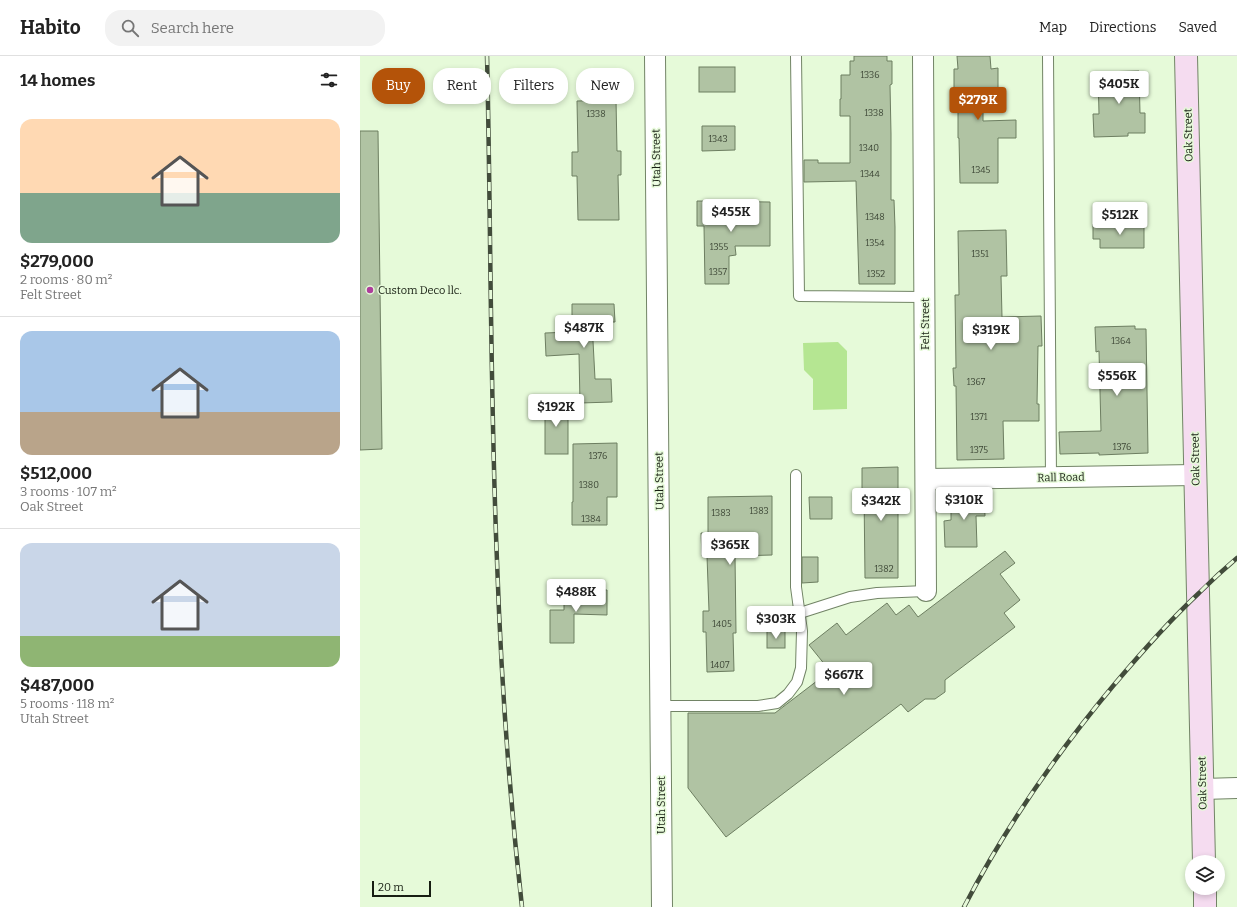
<!DOCTYPE html>
<html lang="en">
<head>
<meta charset="utf-8">
<style>
	body { margin:0; font-family:Bitter,serif; background:#f2f2f2; color:#222; height:100vh; display:flex; flex-direction:column; font-size:15px; white-space:nowrap }
	* { box-sizing:border-box; margin:0 }
	p { font-size:13px; color:#767676 }
	.icon { flex:none; width:22px; height:22px; fill:none; stroke:currentColor; stroke-width:2; stroke-linecap:round; stroke-linejoin:round }
	.map { position:relative; flex:1; overflow:hidden }
	.drawer { display:flex; flex-direction:column; background:#fff; width:360px }
	.drawer>* { flex:none }
	.guide { position:absolute; left:12px; top:12px; width:380px; height:36px; display:flex; gap:8px }
	.fabs { position:absolute; left:825px; top:799px; display:grid; gap:8px }
	.fabs a { display:grid; place-items:center; width:40px; height:40px; border-radius:50%; background:#fff; box-shadow:0 2px 6px #0003; font-size:20px }
	.scale { position:absolute; left:12px; bottom:10px; width:59px; box-sizing:border-box; padding-left:4px; border:2px solid #171e12; border-top:0; font-size:11px; line-height:14px; white-space:nowrap; color:#171e12; -webkit-text-stroke:3px #e6fad9; paint-order:stroke }
	.price { position:absolute; translate:-50% -34px; padding:0 9px; border-radius:4px; background:#fff; color:#222; font-size:13px; line-height:26px; filter:drop-shadow(0 1px 2px #0008) }
	.price::after { content:''; position:absolute; left:50%; top:24px; width:12px; height:9px; margin-left:-6px; background:inherit; clip-path:polygon(0 0,100% 0,50% 100%) }
	.price.selected { background:#b45309; color:#fff }
	ul { padding:0; list-style:none }
	li { display:grid; align-content:center; gap:8px; height:212px; padding:0 20px }
	li+li { border-top:1px solid #e0e0e0 }
	li span { display:grid; place-items:center; height:124px; border-radius:12px; color:#555 }
	li>.icon { margin-inline-start:auto }
	span .icon { width:72px; height:72px; fill:#fffc; stroke-width:1 }
	li b { font-size:17px }
	h2 { display:flex; justify-content:space-between; align-items:center; height:48px; padding:0 20px; font-size:17px }
	.chip { padding:0 14px; border-radius:16px; background:#fff; box-shadow:0 2px 6px #0003; font-size:14px; line-height:36px }
	.chip.selected { background:#b45309; color:#fff }
	header { display:flex; align-items:center; gap:24px; box-sizing:border-box; height:56px; padding:0 20px; background:#fff; border-bottom:1px solid #e0e0e0 }
	header strong { font-size:19px }
	nav { display:flex; gap:22px; margin-inline-start:auto; font-size:14px }
	.search { width:280px; height:36px; background:#f2f2f2; display:flex; align-items:center; gap:10px; box-sizing:border-box; padding:0 14px; border-radius:16px; color:#767676; font-size:15px }
	main { display:flex; flex:1; min-height:0 }
	.map>svg:first-child { display:block }
	.green { fill:#b5e692 }
	.building { fill:#b0c3a3; stroke:#6d7e61 }
	.lines { fill:none; stroke-linecap:round; stroke-linejoin:round }
	.lane-casing { stroke:#728466; stroke-width:12 }
	.street-casing { stroke:#728466; stroke-width:22 }
	.secondary-casing { stroke:#728466; stroke-width:24 }
	.lane { stroke:#fff; stroke-width:10 }
	.street { stroke:#fff; stroke-width:20 }
	.secondary { stroke:#f5dcf0; stroke-width:22 }
	.rail-casing { stroke:#424c3b; stroke-width:4.5 }
	.rail { stroke:#e6fad9; stroke-width:3; stroke-dasharray:9; stroke-linecap:butt }
	.poi-dot { fill:#ad3e9b; stroke:#e6fad9; stroke-width:1.5 }
	.labels { text-anchor:middle; stroke-width:3; stroke-linejoin:round; paint-order:stroke }
	.number-label { font-size:9px; fill:#3d4736 }
	.street-label { font-size:11px; fill:#171e12; stroke:#e6fad9 }
	.poi-label { font-size:11px; fill:#171e12; stroke:#e6fad9; text-anchor:start }
</style>
</head>
<body>
<header>
<strong>Habito</strong>
<div class="search"><svg class="icon" aria-label="search" viewBox="0 0 24 24"><circle cx="10" cy="10" r="6"/><path d="M15 15l6 6"/></svg>Search here</div>
<nav><a>Map</a><a>Directions</a><a>Saved</a></nav>
</header>
<main>
<section class="drawer">
<h2>14 homes<svg class="icon" aria-label="filters" viewBox="0 0 24 24"><path d="M4 7h16M4 17h16"/><circle cx="9" cy="7" r="2"/><circle cx="15" cy="17" r="2"/></svg></h2>
<ul>
<li><span style="background:linear-gradient(#ffd9b3 60%,#7fa58c 0)"><svg class="icon" aria-label="home" viewBox="0 0 24 24"><path d="M3 11l9-7 9 7M6 9v11h12V9"/></svg></span><div><b>$279,000</b><p>2 rooms · 80 m²</p><p>Felt Street</p></div></li>
<li><span style="background:linear-gradient(#a9c7e8 65%,#b9a48a 0)"><svg class="icon" aria-label="home" viewBox="0 0 24 24"><path d="M3 11l9-7 9 7M6 9v11h12V9"/></svg></span><div><b>$512,000</b><p>3 rooms · 107 m²</p><p>Oak Street</p></div></li>
<li><span style="background:linear-gradient(#c9d6e8 75%,#8fb573 0)"><svg class="icon" aria-label="home" viewBox="0 0 24 24"><path d="M3 11l9-7 9 7M6 9v11h12V9"/></svg></span><div><b>$487,000</b><p>5 rooms · 118 m²</p><p>Utah Street</p></div></li>
</ul>
</section>
<div class="map">
<svg width="877" height="851" viewBox="0 0 877 851">
	<rect width="100%" height="100%" fill="#e6fad9"/>
	<!-- green -->
	<path class="green" d="M478 286 487 295V353L453 354V323L444 314 443 287Z"/>
	<!-- building -->
	<g class="building">
		<path d="M494 0H527V5H532V28L530 29 531 78V144H534L535 171V228H499L496 125 444 126V104H458V107H490V60H480V43H481V19H490V5H494Z"/>
		<path d="M597 0H630L631 13 638 12V34H623V65L656 64V82H638V127H600L599 82H598V35H594V13H598Z"/>
		<rect x="339" y="11" width="36" height="25"/>
		<path d="M779 15 780 57H785V77H768V80L734 81 733 58H739L738 16Z"/>
		<rect x="168" y="31" width="18" height="16"/>
		<path d="M256 44 257 95H261V119H258L259 164H218L217 120H212V96H218L217 45Z"/>
		<path d="M342 70H375V94L342 95Z"/>
		<path d="M0 75H18L22 393 0 394Z"/>
		<path d="M337 145 410 146V190H375L376 199 369 200V228H345L344 170H337Z"/>
		<path d="M733 168H784V192H740V183H733Z"/>
		<path d="M646 174 647 220H641L642 261 681 260 682 290H678L677 348H679V365H643L644 403 597 404 596 330H594L593 312H596L595 239H599L598 175Z"/>
		<path d="M212 248H254L255 266H232L235 323H251L252 346 220 347 219 298 186 300 185 277 212 276Z"/>
		<path d="M775 270V273H786L788 397 739 399V397L700 398 699 376 741 375 739 295 736 296 735 271Z"/>
		<rect x="185" y="347" width="23" height="51"/>
		<path d="M257 387V441H247V469H212V446H213V388Z"/>
		<path d="M538 411V522H505L504 436H502V412Z"/>
		<path d="M624 439 625 460H616L617 491H585L584 465 591 464V440Z"/>
		<path d="M412 440V499L375 500 376 577H373L374 615 347 616 346 576H343V555H349L347 500H342L341 477H348V441Z"/>
		<path d="M449 441H472V463H450Z"/>
		<path d="M645 495 655 507 640 518 660 544 644 557 655 571 585 624V636L575 643H565L548 656 541 648 366 781 328 732V657H415L470 615 449 589 477 567 486 579 527 547 536 559 549 549 558 561Z"/>
		<path d="M442 501H458V526L442 527Z"/>
		<path d="M204 534H247V559L214 558V587H190V554H204Z"/>
		<rect x="407" y="575" width="18" height="17"/>
	</g>
	<g class="lines">
		<defs>
			<g id="lane">
				<path d="M436 0 439 240 564 241"/>
				<path d="M688 0 691 421"/>
				<path d="M440 557 490 541 517 537 566 535"/>
				<path d="M301 650H398L417 647 428 638 437 626 441 612 442 575 436 531V419"/>
			</g>
			<g id="street">
				<path d="M295 0 302 851"/>
				<path d="M563 0 566 535"/>
				<path d="M566 423 835 419"/>
				<path d="M843 733 877 732"/>
			</g>
			<g id="secondary">
				<path d="M826 0 844 806"/>
				<path d="M845 832V851"/>
			</g>
		</defs>
		<!-- lane casing -->
		<use href="#lane" class="lane-casing"/>
		<!-- street casing -->
		<use href="#street" class="street-casing"/>
		<!-- secondary casing -->
		<use href="#secondary" class="secondary-casing"/>
		<!-- lane -->
		<use href="#lane" class="lane"/>
		<!-- street -->
		<use href="#street" class="street"/>
		<!-- secondary -->
		<use href="#secondary" class="secondary"/>
		<defs>
			<g id="rail">
				<path d="M127 0C131 168 130 337 137 505 141 621 149 736 162 851"/>
				<path d="M604 851C645 772 696 698 753 630 780 598 808 566 839 537 851 525 864 513 877 502"/>
			</g>
		</defs>
		<!-- rail casing -->
		<use href="#rail" class="rail-casing"/>
		<!-- rail -->
		<use href="#rail" class="rail"/>
	</g>
	<!-- markers -->
	<circle class="poi-dot" cx="10" cy="234" r="4"/>
	<g class="labels">
		<!-- number labels -->
		<g class="number-label">
			<text x="510" y="22">1336</text>
			<text x="514" y="60">1338</text>
			<text x="236" y="61">1338</text>
			<text x="358" y="86">1343</text>
			<text x="509" y="95">1340</text>
			<text x="621" y="117">1345</text>
			<text x="510" y="121">1344</text>
			<text x="515" y="164">1348</text>
			<text x="515" y="190">1354</text>
			<text x="359" y="194">1355</text>
			<text x="620" y="201">1351</text>
			<text x="358" y="219">1357</text>
			<text x="516" y="221">1352</text>
			<text x="761" y="288">1364</text>
			<text x="616" y="329">1367</text>
			<text x="619" y="364">1371</text>
			<text x="762" y="394">1376</text>
			<text x="619" y="397">1375</text>
			<text x="238" y="403">1376</text>
			<text x="229" y="432">1380</text>
			<text x="399" y="458">1383</text>
			<text x="361" y="460">1383</text>
			<text x="231" y="466">1384</text>
			<text x="524" y="516">1382</text>
			<text x="362" y="571">1405</text>
			<text x="360" y="612">1407</text>
		</g>
		<!-- street labels -->
		<g class="street-label">
			<text transform="translate(828 79) rotate(-91)" y="4">Oak Street</text>
			<text transform="translate(296 102) rotate(-91)" y="4">Utah Street</text>
			<text transform="translate(565 268) rotate(-90)" y="4">Felt Street</text>
			<text transform="translate(835 403) rotate(-91)" y="4">Oak Street</text>
			<text transform="translate(701 421) rotate(-1)" y="4">Rall Road</text>
			<text transform="translate(299 425) rotate(-91)" y="4">Utah Street</text>
			<text transform="translate(842 727) rotate(-91)" y="4">Oak Street</text>
			<text transform="translate(301 749) rotate(-90)" y="4">Utah Street</text>
		</g>
		<!-- poi labels -->
		<g class="poi-label">
			<text x="18" y="238">Custom Deco llc.</text>
		</g>
	</g>
</svg>
<div class="fabs">
<a><svg class="icon" aria-label="layers" viewBox="0 0 24 24"><path d="M12 4l9 5-9 5-9-5zM3 14l9 5 9-5"/></svg></a>
</div>
<div class="scale">20 m</div>
<b class="price" style="left:759px;top:49px">$405K</b>
<b class="price selected" style="left:618px;top:65px">$279K</b>
<b class="price" style="left:371px;top:177px">$455K</b>
<b class="price" style="left:760px;top:180px">$512K</b>
<b class="price" style="left:224px;top:293px">$487K</b>
<b class="price" style="left:631px;top:295px">$319K</b>
<b class="price" style="left:757px;top:341px">$556K</b>
<b class="price" style="left:196px;top:372px">$192K</b>
<b class="price" style="left:604px;top:465px">$310K</b>
<b class="price" style="left:521px;top:466px">$342K</b>
<b class="price" style="left:370px;top:510px">$365K</b>
<b class="price" style="left:216px;top:557px">$488K</b>
<b class="price" style="left:416px;top:584px">$303K</b>
<b class="price" style="left:484px;top:640px">$667K</b>
<div class="guide">
<a class="chip selected">Buy</a>
<a class="chip">Rent</a>
<a class="chip">Filters</a>
<a class="chip">New</a>
</div>
</div>
</main>
</body>
</html>
